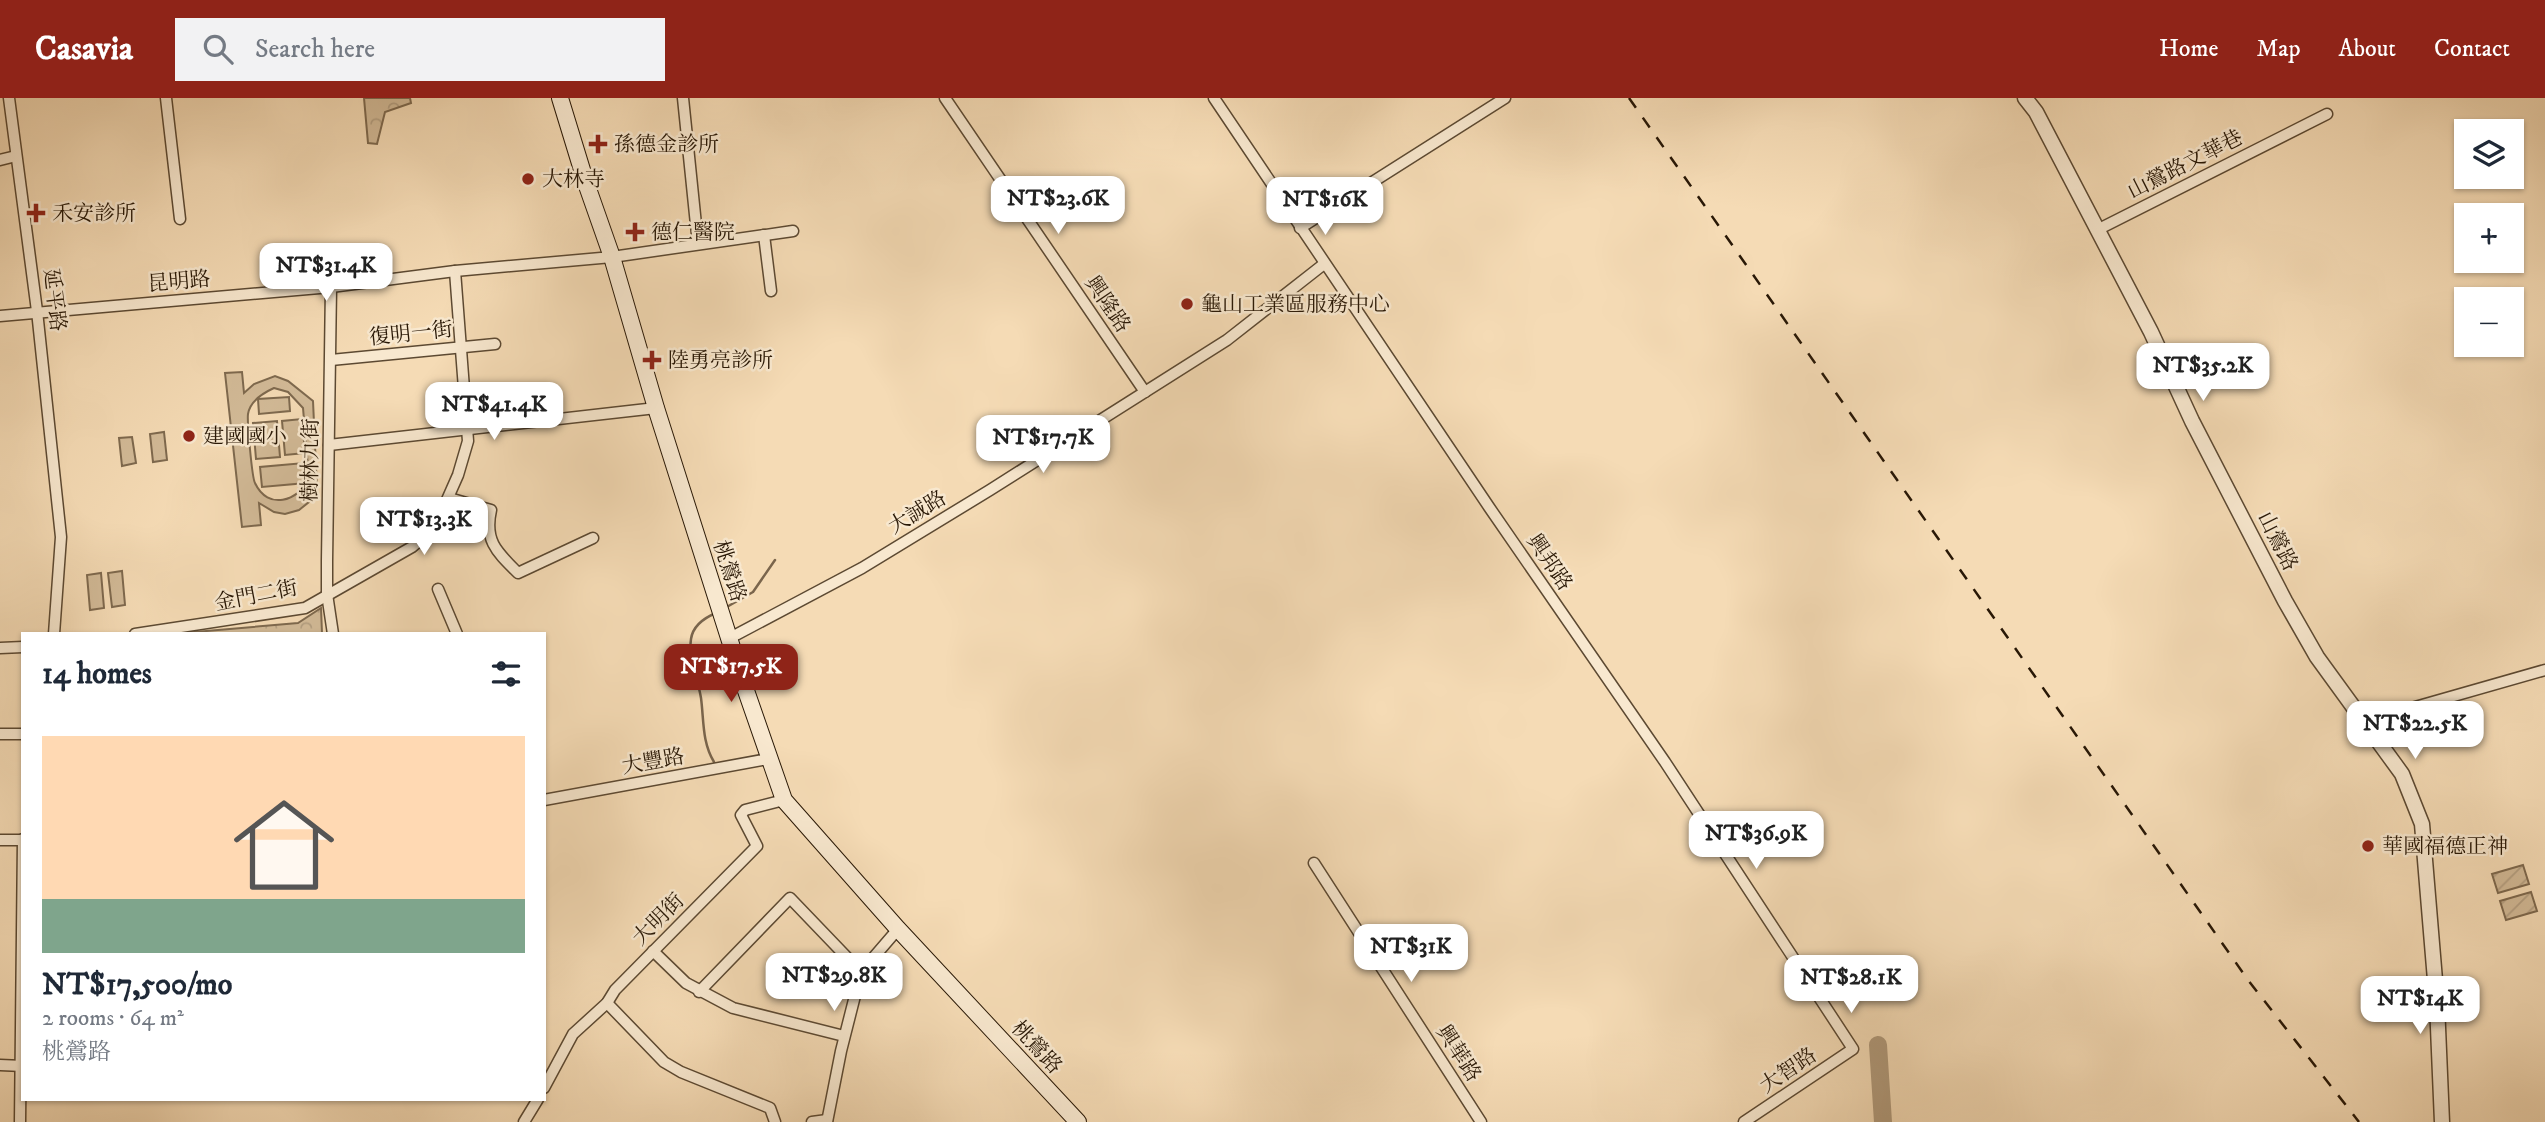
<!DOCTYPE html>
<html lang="en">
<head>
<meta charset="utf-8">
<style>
	body { margin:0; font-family:"IM FELL DW Pica","Noto Serif TC",serif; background:#f2f2f3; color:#1f2937; height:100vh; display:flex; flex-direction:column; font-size:26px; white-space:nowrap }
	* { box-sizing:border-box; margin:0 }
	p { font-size:23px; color:#747a83 }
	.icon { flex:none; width:38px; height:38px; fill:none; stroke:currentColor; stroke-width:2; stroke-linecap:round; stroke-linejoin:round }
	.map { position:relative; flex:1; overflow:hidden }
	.drawer { position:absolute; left:21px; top:534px; width:525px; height:469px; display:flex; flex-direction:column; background:#fff; border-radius:0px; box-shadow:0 2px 5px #0004 }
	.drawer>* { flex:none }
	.tools { position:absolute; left:2454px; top:21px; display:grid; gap:14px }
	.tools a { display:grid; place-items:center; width:70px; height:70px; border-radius:0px; background:#fff; box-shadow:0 2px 5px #0004; font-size:35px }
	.price { position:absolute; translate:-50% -60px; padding:0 16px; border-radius:14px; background:#fff; color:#222; font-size:23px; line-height:46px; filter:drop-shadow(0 2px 4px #0008) }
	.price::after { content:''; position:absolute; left:50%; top:42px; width:21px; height:16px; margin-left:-10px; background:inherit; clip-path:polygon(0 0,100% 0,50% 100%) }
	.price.active { background:#8f2418; color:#fff }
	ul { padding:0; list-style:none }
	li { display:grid; align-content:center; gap:14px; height:371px; padding:0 21px }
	li span { display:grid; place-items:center; height:217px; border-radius:0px; color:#555 }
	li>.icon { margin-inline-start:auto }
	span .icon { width:126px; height:126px; fill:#fffc; stroke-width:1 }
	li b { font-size:30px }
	h2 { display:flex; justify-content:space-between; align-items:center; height:84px; padding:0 21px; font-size:30px }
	header { display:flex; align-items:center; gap:42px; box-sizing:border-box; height:98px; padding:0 35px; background:#8f2418; color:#fff }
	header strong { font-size:33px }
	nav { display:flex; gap:38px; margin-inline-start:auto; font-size:24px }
	.search { width:490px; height:63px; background:#f2f2f3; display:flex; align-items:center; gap:18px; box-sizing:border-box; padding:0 24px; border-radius:0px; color:#747a83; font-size:26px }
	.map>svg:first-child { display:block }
	.park { fill:url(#park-crowns); stroke:#7e694e; stroke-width:2 }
	.garden { fill:url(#garden-furrows); stroke:#7e694e; stroke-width:2 }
	.pitch { fill:#d2ba97; stroke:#7e694e; stroke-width:2; fill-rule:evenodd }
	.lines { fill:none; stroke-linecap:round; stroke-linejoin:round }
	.stream { stroke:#7a654c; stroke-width:2.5 }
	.river { stroke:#b0997a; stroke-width:18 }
	.minor-casing { stroke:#5c4932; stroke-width:13 }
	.tertiary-casing { stroke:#5c4932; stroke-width:17 }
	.secondary-casing { stroke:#291806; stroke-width:18 }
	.minor { stroke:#f8e8cf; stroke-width:10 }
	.tertiary { stroke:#f8e8cf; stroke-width:14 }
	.secondary { stroke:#f8e8cf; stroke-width:16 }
	.rail { stroke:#291806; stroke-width:2.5; stroke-dasharray:12 12; stroke-linecap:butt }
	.poi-dot { fill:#8f2418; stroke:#f8e8cf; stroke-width:2.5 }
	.labels { text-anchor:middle; stroke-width:5; stroke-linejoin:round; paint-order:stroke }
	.poi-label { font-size:21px; fill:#291806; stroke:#f8e8cf; text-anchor:start }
	.street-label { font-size:21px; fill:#291806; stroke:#f8e8cf }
</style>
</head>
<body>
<header>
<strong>Casavia</strong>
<div class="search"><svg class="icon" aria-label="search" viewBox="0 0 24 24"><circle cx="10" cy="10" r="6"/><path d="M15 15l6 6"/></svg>Search here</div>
<nav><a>Home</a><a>Map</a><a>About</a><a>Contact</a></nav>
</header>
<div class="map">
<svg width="2545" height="1024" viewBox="0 0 2545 1024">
	<defs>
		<pattern id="park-crowns" width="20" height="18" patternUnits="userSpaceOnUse" patternTransform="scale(1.75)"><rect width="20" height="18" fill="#d2ba97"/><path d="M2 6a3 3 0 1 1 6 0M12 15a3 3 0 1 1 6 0" fill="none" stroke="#b49f81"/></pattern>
		<pattern id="garden-furrows" width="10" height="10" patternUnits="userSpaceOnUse" patternTransform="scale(1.75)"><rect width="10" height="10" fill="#d2ba97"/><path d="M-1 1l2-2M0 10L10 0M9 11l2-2" fill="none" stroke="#b49f81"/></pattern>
	</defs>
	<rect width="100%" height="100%" fill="#f5dbb5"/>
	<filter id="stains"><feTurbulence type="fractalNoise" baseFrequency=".00286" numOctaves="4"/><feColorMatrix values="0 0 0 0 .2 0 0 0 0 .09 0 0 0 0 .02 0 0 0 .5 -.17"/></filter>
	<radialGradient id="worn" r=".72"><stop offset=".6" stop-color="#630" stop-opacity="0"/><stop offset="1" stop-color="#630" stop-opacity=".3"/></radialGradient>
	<!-- park -->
	<g class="park">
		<path d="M364 0H410L411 5 385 14 377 46 368 45Z"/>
		<path d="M321 510 322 535H183L298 525Z"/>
	</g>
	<!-- garden -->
	<g class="garden">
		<path d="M2523 767 2529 786 2498 795 2492 776Z"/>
		<path d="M2531 794 2537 813 2506 822 2500 803Z"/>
	</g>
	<!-- pitch -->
	<g class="pitch">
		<path d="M242 274 244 295 254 286 275 278 288 283 313 303 317 391 309 404 299 412 285 416 274 414 259 405 261 427 242 429 225 275ZM274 290 288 294 303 310 309 381C298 403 268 413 255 385 252 380 247 323 248 316 250 303 263 295 274 290Z"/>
		<path d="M289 299 290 313 259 316 258 301Z"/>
		<path d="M302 321 305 355 285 357 282 323Z"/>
		<path d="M277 323 280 359 256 361 253 325Z"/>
		<path d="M164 334 167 362 153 364 150 336Z"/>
		<path d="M132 339 136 365 122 368 119 340Z"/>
		<path d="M304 365 306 385 262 389 260 369Z"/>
		<path d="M122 473 125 507 112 509 108 475Z"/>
		<path d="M101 475 104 510 90 512 87 477Z"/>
	</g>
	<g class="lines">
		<!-- stream -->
		<g class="stream">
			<path d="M725 510 753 494 775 462"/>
			<path d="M714 664C702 644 704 623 701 600 698 581 688 561 691 541 693 527 704 520 716 515"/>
		</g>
		<!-- river -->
		<path class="river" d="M1878 947 1883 1024"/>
		<defs>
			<g id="minor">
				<path d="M9 0 37 213 61 439 54 536"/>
				<path d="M166 0 180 121"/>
				<path d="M683 0 698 146"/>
				<path d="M945 0 1145 294"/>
				<path d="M1214 0 1489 409 1665 664 1853 951 1744 1024"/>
				<path d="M0 62 16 58"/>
				<path d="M1300 130 1505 0"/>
				<path d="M2097 132 2327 16"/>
				<path d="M764 137 771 193"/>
				<path d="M331 189 327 463V496L333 536"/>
				<path d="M0 218 331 189 455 173 612 159 793 133"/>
				<path d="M331 262 495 246"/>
				<path d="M329 347 656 310"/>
				<path d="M449 400 491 412C484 443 497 454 518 475L593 440"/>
				<path d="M438 491 457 536"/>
				<path d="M135 536 305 510 412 449 435 429 458 377 468 343 455 173"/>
				<path d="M730 540 862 470 990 392 1227 242 1324 166"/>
				<path d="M0 550 23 549"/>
				<path d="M2366 623 2545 572"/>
				<path d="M0 636H23"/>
				<path d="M544 702 768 661"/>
				<path d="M0 742H23"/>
				<path d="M1314 765 1481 1024"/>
				<path d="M653 853 686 885 733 910 844 938"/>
				<path d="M699 894 790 800 861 874"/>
				<path d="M607 905 664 964 681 974 770 1010 775 1024"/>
				<path d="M0 967 23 968"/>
				<path d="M544 990 573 936 607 905 615 892 757 748 741 717 745 712 784 702"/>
				<path d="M20 1024 23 741"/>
				<path d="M524 1024 538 1001"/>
				<path d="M812 1024 827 1022"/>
				<path d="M827 1024 841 953 861 874 898 831"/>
			</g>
			<path id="tertiary" d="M2025 0 2036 14 2151 234 2192 323 2285 503 2317 559 2402 676 2422 726 2437 906 2442 1024"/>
			<path id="secondary" d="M560 0 586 85 612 159 656 310 743 584 784 702 898 831 1078 1024"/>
		</defs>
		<!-- minor casing -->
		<use href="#minor" class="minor-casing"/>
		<!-- tertiary casing -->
		<use href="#tertiary" class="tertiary-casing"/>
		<!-- secondary casing -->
		<use href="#secondary" class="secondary-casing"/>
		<!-- minor -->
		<use href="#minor" class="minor"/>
		<!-- tertiary -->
		<use href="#tertiary" class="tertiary"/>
		<!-- secondary -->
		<use href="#secondary" class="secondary"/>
		<!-- rail -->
		<path class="rail" d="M1629 0 2248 882 2359 1024"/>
	</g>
	<!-- markers -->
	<g class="poi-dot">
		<path d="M594.5 35.5h7v7h7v7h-7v7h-7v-7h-7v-7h7z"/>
		<circle cx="528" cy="81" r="7"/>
		<path d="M32.5 104.5h7v7h7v7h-7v7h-7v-7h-7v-7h7z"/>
		<path d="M631.5 123.5h7v7h7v7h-7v7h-7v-7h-7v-7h7z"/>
		<circle cx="1187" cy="206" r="7"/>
		<path d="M648.5 251.5h7v7h7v7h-7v7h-7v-7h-7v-7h7z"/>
		<circle cx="189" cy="338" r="7"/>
		<circle cx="2368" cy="748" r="7"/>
	</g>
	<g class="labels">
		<!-- poi labels -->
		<g class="poi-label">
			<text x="614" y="53">孫德金診所</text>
			<text x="542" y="88">大林寺</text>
			<text x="52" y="122">禾安診所</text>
			<text x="651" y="141">德仁醫院</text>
			<text x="1201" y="213">龜山工業區服務中心</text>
			<text x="668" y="269">陸勇亮診所</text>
			<text x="203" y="345">建國國小</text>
			<text x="2382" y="755">華國福德正神</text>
		</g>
		<!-- street labels -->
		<g class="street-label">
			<text transform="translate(2185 66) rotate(-27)" y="7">山鶯路文華巷</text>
			<text transform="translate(179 183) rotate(-5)" y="7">昆明路</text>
			<text transform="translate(55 202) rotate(83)" y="7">延平路</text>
			<text transform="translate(1108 206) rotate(56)" y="7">興隆路</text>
			<text transform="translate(411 235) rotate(-6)" y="7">復明一街</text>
			<text transform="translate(310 362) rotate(-89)" y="7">樹林九街</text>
			<text transform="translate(917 414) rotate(-31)" y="7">大誠路</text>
			<text transform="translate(2278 443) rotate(63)" y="7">山鶯路</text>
			<text transform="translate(1550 464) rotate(56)" y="7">興邦路</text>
			<text transform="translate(730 473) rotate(72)" y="7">桃鶯路</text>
			<text transform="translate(256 497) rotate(-11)" y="7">金門二街</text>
			<text transform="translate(653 663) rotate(-10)" y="7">大豐路</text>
			<text transform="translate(658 821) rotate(-45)" y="7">大明街</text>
			<text transform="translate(1037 949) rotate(47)" y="7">桃鶯路</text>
			<text transform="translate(1459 955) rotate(57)" y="7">興華路</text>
			<text transform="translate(1788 972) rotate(-34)" y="7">大智路</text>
		</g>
	</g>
	<rect width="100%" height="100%" filter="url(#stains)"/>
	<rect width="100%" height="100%" fill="url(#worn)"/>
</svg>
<div class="tools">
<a><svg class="icon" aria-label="layers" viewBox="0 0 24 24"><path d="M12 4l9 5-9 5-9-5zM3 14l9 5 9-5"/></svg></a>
<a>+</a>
<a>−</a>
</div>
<b class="price" style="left:1058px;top:138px">NT$23.6K</b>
<b class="price" style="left:1325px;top:139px">NT$16K</b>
<b class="price" style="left:326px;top:205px">NT$31.4K</b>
<b class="price" style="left:2203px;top:305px">NT$35.2K</b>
<b class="price" style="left:494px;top:344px">NT$41.4K</b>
<b class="price" style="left:1043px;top:377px">NT$17.7K</b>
<b class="price" style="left:424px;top:459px">NT$13.3K</b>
<b class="price active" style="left:731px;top:606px">NT$17.5K</b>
<b class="price" style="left:2415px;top:663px">NT$22.5K</b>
<b class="price" style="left:1756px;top:773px">NT$36.9K</b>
<b class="price" style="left:1411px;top:886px">NT$31K</b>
<b class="price" style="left:834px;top:915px">NT$29.8K</b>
<b class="price" style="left:1851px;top:917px">NT$28.1K</b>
<b class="price" style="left:2420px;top:938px">NT$14K</b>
<section class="drawer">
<h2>14 homes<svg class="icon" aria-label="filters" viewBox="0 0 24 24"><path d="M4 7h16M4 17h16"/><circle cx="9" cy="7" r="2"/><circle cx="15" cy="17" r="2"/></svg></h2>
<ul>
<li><span style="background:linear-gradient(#ffd9b3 75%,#7fa58c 0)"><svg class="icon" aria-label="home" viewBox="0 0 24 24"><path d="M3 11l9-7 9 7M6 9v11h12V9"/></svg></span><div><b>NT$17,500/mo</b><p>2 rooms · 64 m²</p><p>桃鶯路</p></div></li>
</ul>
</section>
</div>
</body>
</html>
